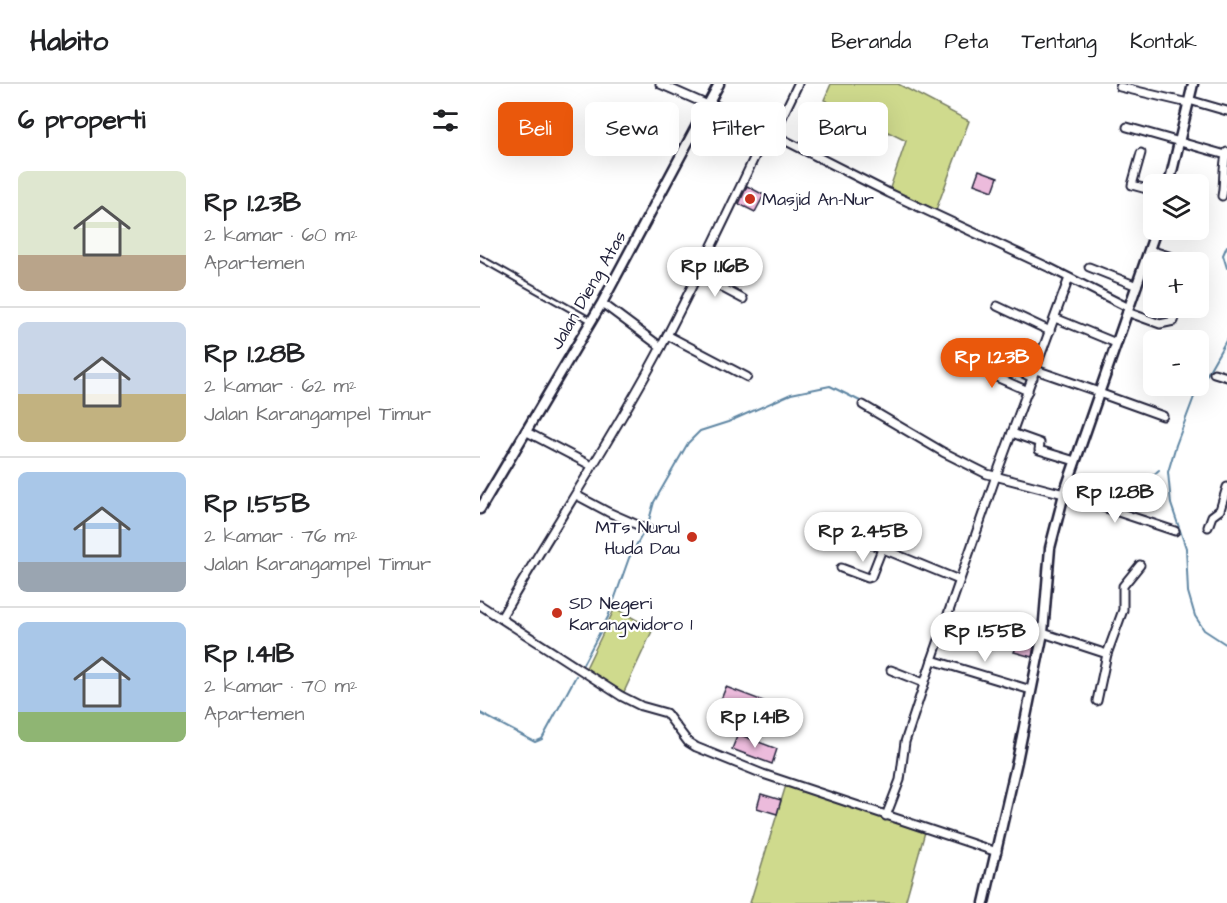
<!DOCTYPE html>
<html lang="id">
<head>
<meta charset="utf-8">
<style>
	body { margin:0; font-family:"Architects Daughter",sans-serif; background:#f6f6f6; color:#202124; height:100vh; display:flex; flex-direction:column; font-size:22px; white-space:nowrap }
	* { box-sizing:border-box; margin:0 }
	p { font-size:20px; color:#757577 }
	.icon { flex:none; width:33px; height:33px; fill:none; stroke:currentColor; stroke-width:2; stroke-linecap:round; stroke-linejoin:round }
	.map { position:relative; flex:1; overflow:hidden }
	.side { display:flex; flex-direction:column; background:#fff; width:480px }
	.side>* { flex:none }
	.top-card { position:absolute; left:18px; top:18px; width:570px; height:54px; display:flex; gap:12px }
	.tools { position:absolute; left:663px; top:90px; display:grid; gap:12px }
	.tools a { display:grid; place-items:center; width:66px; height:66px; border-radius:9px; background:#fff; box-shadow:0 6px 24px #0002; font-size:30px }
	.price { position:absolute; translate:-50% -51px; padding:0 14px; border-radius:21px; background:#fff; color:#222; font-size:20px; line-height:39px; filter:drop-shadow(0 2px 3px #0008) }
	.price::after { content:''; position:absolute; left:50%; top:36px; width:18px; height:14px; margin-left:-9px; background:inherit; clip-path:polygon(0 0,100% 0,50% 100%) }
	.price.on { background:#ea580c; color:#fff }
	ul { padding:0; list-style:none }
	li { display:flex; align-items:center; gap:18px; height:150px; padding:0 18px }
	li+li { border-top:2px solid #e0e0e0 }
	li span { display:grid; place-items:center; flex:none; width:168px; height:120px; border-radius:9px; color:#555 }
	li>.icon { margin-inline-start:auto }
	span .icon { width:72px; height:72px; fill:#fffc; stroke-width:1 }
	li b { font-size:26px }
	h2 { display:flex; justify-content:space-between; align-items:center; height:72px; padding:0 18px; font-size:26px }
	.pill { padding:0 21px; border-radius:9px; background:#fff; box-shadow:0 6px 24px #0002; font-size:21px; line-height:54px }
	.pill.on { background:#ea580c; color:#fff }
	header { display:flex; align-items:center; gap:36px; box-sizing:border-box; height:84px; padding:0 30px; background:#fff; border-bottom:2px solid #e0e0e0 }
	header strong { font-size:28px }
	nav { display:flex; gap:33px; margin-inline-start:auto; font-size:21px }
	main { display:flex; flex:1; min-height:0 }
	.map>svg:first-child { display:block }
	.green { fill:#cfda8d; stroke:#787e64; stroke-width:1.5 }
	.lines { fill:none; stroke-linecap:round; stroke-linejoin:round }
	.stream { stroke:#6087a4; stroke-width:2 }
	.building { fill:#ecbbdc; stroke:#22223b; stroke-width:1.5 }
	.service-casing { stroke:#22223b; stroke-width:8 }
	.minor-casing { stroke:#22223b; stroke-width:11 }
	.tertiary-casing { stroke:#22223b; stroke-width:13 }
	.service { stroke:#fff; stroke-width:4 }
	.minor { stroke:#fff; stroke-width:7 }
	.tertiary { stroke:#fff; stroke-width:8 }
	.poi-dot { fill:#c8321e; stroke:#fff; stroke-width:2 }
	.labels { text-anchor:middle; stroke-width:4.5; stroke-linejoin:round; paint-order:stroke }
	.poi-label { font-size:18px; fill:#22223b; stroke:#fff; text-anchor:start }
	.street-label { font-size:18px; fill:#22223b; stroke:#fff }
</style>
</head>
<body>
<header>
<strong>Habito</strong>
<nav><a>Beranda</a><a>Peta</a><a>Tentang</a><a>Kontak</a></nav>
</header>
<main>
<section class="side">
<h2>6 properti<svg class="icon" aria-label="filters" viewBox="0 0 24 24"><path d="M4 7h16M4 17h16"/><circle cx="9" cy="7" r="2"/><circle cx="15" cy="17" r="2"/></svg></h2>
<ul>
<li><span style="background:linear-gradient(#dfe7d0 70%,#b9a48a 0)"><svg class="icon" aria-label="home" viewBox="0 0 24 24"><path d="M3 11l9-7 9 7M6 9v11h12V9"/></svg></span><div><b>Rp 1.23B</b><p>2 kamar · 60 m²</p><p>Apartemen</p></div></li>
<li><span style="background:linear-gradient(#c9d6e8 60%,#c2b280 0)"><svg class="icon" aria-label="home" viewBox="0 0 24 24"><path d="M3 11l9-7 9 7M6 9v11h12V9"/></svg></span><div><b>Rp 1.28B</b><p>2 kamar · 62 m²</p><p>Jalan Karangampel Timur</p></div></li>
<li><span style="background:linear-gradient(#a9c7e8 75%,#9aa5b1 0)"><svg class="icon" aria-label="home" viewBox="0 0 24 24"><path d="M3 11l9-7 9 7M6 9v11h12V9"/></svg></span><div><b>Rp 1.55B</b><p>2 kamar · 76 m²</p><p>Jalan Karangampel Timur</p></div></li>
<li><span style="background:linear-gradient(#a9c7e8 75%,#8fb573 0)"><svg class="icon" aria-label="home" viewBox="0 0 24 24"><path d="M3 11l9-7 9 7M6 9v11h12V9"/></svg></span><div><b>Rp 1.41B</b><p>2 kamar · 70 m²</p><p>Apartemen</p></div></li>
</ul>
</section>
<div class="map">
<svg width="747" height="819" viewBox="0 0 747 819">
	<rect width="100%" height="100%" fill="#fff"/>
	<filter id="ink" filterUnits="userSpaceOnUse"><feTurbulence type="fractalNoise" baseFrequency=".0167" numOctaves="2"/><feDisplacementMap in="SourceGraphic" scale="12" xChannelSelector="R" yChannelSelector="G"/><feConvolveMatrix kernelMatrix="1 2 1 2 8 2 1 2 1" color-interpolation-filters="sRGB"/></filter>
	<g filter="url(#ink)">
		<!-- green -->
		<g class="green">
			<path d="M351 0H418L489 37 456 126 410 104 426 57 344 16Z"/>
			<path d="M135 524 173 545 144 608 105 586Z"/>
			<path d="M306 701 445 748 425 819H270Z"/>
		</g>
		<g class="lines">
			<!-- stream -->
			<g class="stream">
				<path d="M747 162 743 171 747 184"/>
				<path d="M747 255 714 313 696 361 688 388 691 420 706 464 708 508 715 532 724 546 747 561"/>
				<path d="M405 330 423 341"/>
				<path d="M530 393 577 405"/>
				<path d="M624 420C644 423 665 398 679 386"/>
				<path d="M168 440 174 418 208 359 220 347 248 338 311 310 350 302 384 319"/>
				<path d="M103 580 128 533 149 474 162 451"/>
				<path d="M0 629 55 658 62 655 96 592"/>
			</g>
		</g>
		<!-- building -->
		<g class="building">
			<path d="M239 29 259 39 250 58 230 48Z"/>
			<path d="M499 86 518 93 513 107 494 100Z"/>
			<path d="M267 102 284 111 275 128 259 120Z"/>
			<path d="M545 544 557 547 552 573 534 568Z"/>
			<path d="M246 603 312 628 306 643 240 618Z"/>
			<path d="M258 650 297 665 292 680 252 665Z"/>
			<path d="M281 710 301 716 297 730 277 724Z"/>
		</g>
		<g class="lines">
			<defs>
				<path id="service" d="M0 174 110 236"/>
				<g id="minor">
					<path d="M180 0 228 21"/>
					<path d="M640 3 708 19"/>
					<path d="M709 16 747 27"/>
					<path d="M229 18 409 109 570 184 649 224"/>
					<path d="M647 43 746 71"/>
					<path d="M294 50 318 0"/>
					<path d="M661 69 652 101 674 107"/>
					<path d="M742 112C745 97 742 82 747 68"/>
					<path d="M670 166 707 178"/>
					<path d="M609 183 657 202"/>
					<path d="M218 191 263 215"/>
					<path d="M122 219 181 263"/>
					<path d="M517 222 570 247"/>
					<path d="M647 228 680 240 694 237 697 226"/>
					<path d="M575 234 636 259"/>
					<path d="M187 251 267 293"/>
					<path d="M509 273 553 294"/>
					<path d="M487 280 548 307"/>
					<path d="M556 286 619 308"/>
					<path d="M734 289 747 293"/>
					<path d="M619 309 683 332"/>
					<path d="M383 321 463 368 507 390 584 410 695 447"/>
					<path d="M45 347 112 382"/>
					<path d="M532 349 560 359 559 366 595 377"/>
					<path d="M96 411 128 428 169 446"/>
					<path d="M728 443 732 432 740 426 747 403"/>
					<path d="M386 458 479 496"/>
					<path d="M361 484 388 494 391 493 402 465"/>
					<path d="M0 521 141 612 161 622 186 629 208 658 216 663 283 690 517 768"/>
					<path d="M21 534C73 443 132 356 181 263 218 193 252 120 287 47"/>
					<path d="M563 549 627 570"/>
					<path d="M452 576 551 606"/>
					<path d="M411 586 444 599"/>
					<path d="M617 617 627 570 643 526V502L660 481"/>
					<path d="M406 732 420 696 425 658 452 576 516 392 589 194"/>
				</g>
				<g id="tertiary">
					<path d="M689 100 713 0"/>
					<path d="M0 425 122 219 239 0"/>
					<path d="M504 819 537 677 563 549 570 464 584 410 676 146"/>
				</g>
			</defs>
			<!-- service casing -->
			<use href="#service" class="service-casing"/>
			<!-- minor casing -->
			<use href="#minor" class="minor-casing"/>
			<!-- tertiary casing -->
			<use href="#tertiary" class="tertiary-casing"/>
			<!-- service -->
			<use href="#service" class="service"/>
			<!-- minor -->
			<use href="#minor" class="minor"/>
			<!-- tertiary -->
			<use href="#tertiary" class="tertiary"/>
		</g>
	</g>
	<!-- markers -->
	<g class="poi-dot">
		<circle cx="270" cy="115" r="6"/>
		<circle cx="212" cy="453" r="6"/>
		<circle cx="77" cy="529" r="6"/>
	</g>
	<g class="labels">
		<!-- poi labels -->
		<g class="poi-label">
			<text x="282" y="121">Masjid An-Nur</text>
			<text x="200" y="449" text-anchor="end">MTs Nurul<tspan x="200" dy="21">Huda Dau</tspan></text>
			<text x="89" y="525">SD Negeri<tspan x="89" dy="21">Karangwidoro 1</tspan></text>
		</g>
		<!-- street labels -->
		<g class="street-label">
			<text transform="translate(108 206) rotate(-60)" y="6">Jalan Dieng Atas</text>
		</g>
	</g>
</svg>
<div class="tools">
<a><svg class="icon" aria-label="layers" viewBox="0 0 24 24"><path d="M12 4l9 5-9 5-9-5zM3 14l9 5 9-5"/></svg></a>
<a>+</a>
<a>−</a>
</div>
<b class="price" style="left:235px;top:214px">Rp 1.16B</b>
<b class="price on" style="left:512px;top:305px">Rp 1.23B</b>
<b class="price" style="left:635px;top:440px">Rp 1.28B</b>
<b class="price" style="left:383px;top:479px">Rp 2.45B</b>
<b class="price" style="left:505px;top:579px">Rp 1.55B</b>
<b class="price" style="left:275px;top:665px">Rp 1.41B</b>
<div class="top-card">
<a class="pill on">Beli</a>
<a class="pill">Sewa</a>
<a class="pill">Filter</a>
<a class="pill">Baru</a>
</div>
</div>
</main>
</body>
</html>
